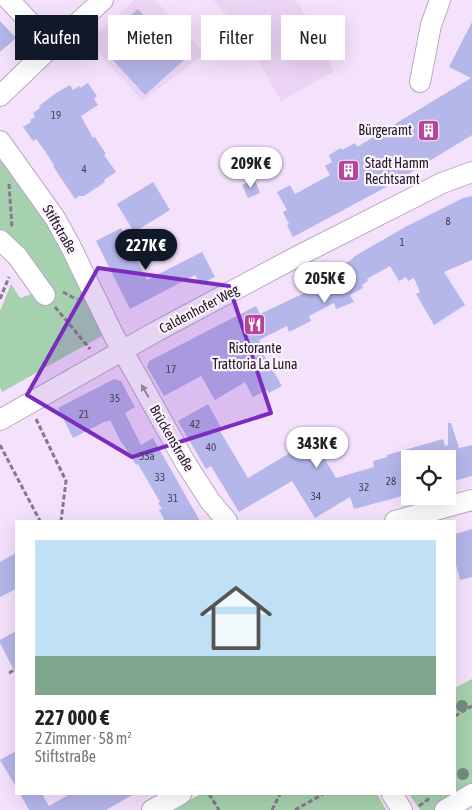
<!DOCTYPE html>
<html lang="de">
<head>
<meta charset="utf-8">
<style>
	body { margin:0; font-family:"Asap Condensed",sans-serif; background:#f6f6f6; color:#222; height:100vh; display:flex; flex-direction:column; font-size:19px; white-space:nowrap }
	* { box-sizing:border-box; margin:0 }
	p { font-size:16px; color:#767676 }
	.icon { flex:none; width:28px; height:28px; fill:none; stroke:currentColor; stroke-width:2; stroke-linecap:round; stroke-linejoin:round }
	.map { position:relative; flex:1; overflow:hidden }
	.drawer { position:absolute; left:15px; top:520px; width:441px; height:275px; display:flex; flex-direction:column; background:#fff; border-radius:0px; box-shadow:0 5px 20px #0002 }
	.drawer>* { flex:none }
	.banner { position:absolute; left:15px; top:15px; width:442px; height:45px; display:flex; gap:10px }
	.tools { position:absolute; left:401px; top:450px; display:grid; gap:10px }
	.tools a { display:grid; place-items:center; width:55px; height:55px; border-radius:0px; background:#fff; box-shadow:0 5px 20px #0002; font-size:25px }
	.price { position:absolute; translate:-50% -42px; padding:0 11px; border-radius:18px; background:#fff; color:#222; font-size:16px; line-height:32px; filter:drop-shadow(0 1px 2px #0008) }
	.price::after { content:''; position:absolute; left:50%; top:30px; width:15px; height:11px; margin-left:-8px; background:inherit; clip-path:polygon(0 0,100% 0,50% 100%) }
	.price.on { background:#111827; color:#fff }
	ul { padding:0; list-style:none }
	li { display:grid; align-content:center; gap:10px; height:265px; padding:0 20px }
	li span { display:grid; place-items:center; height:155px; border-radius:0px; color:#555 }
	li>.icon { margin-inline-start:auto }
	span .icon { width:90px; height:90px; fill:#fffc; stroke-width:1 }
	li b { font-size:21px }
	.tag { padding:0 18px; border-radius:0px; background:#fff; box-shadow:0 5px 20px #0002; font-size:18px; line-height:45px }
	.tag.on { background:#111827; color:#fff }
	.map>svg:first-child { display:block }
	.built { fill:#ecd4f5 }
	.green { fill:#a6d1ae }
	.building { fill:#b5b6e9 }
	.lines { fill:none; stroke-linecap:round; stroke-linejoin:round }
	.minor-casing { stroke:#baa8c1; stroke-width:22 }
	.path { stroke:#86798b; stroke-width:3; stroke-dasharray:5 2.5; stroke-linecap:butt }
	.minor { stroke:#fff; stroke-width:20 }
	.tree { fill:#768b84 }
	.oneway { fill:#9a979b }
	.marked { fill:#7b2cbf; fill-opacity:0.2; stroke:#7b2cbf; stroke-width:4; stroke-linejoin:round }
	.labels { text-anchor:middle; stroke-width:4.5; stroke-linejoin:round; paint-order:stroke }
	.number-label { font-size:11px; fill:#443f52 }
	.poi-label { font-size:14px; fill:#1e1720; stroke:#fbf3fe; text-anchor:end }
	.street-label { font-size:14px; fill:#1e1720; stroke:#fbf3fe }
</style>
</head>
<body>
<div class="map">
<svg width="472" height="810" viewBox="0 0 472 810">
	<rect width="100%" height="100%" fill="#f4e1fc"/>
	<!-- built -->
	<g class="built">
		<path d="M135 0H155L205 54 142 101 89 41Z"/>
		<path d="M213 0H295L300 5 334 71 281 101 242 31Z"/>
	</g>
	<!-- green -->
	<g class="green">
		<path d="M0 160 13 173 41 211 107 333 2 392 0 387V311L11 284 20 298 35 293 40 299 53 288 23 253 0 230Z"/>
		<path d="M472 679V788L434 810H420L409 794H455V688Z"/>
		<path d="M201 794H377L386 810H172Z"/>
	</g>
	<!-- building -->
	<g class="building">
		<path d="M138 9 184 60 145 95 110 57 120 48 108 35Z"/>
		<path d="M0 21 16 38 0 52Z"/>
		<path d="M472 22V135L390 185 293 237 287 225 289 224 283 212 287 210 277 192 290 185 295 194 330 175 325 166 332 162 329 155 341 148 342 150 355 143 357 147 471 78 449 67Z"/>
		<path d="M88 83 97 96 94 99 98 105 81 116 93 138 95 137 106 154 104 155 116 172 104 180 105 182 84 196H79L75 199 53 166 54 165 45 151 36 139 33 141 23 127 31 122 30 120 35 117 33 113 40 108 39 106 56 93 70 85 73 90 79 86 80 88Z"/>
		<path d="M255 180 260 193 248 198 242 185Z"/>
		<path d="M153 182 170 210 134 232 117 204Z"/>
		<path d="M472 196V260L444 272 465 305 434 325 416 294 420 292 414 278 408 281 406 277 399 281 390 266 367 279 368 281 362 285 363 288 350 295 354 302 336 309 334 303 309 316 311 321 289 332 287 326 259 340 262 345 259 347 282 386 269 393 267 390 253 397 245 382 215 400 201 376 164 396 147 367 149 361 256 306 260 314 311 290 307 281 332 267 333 269 350 261 355 256 407 226 463 198Z"/>
		<path d="M121 228 147 280 202 252 215 277 200 284 195 275 130 309 96 241Z"/>
		<path d="M114 379 121 381 135 407 125 413 141 445 153 438 200 521H165L159 510 162 509 158 503 160 502 138 464 136 465 123 444H122L110 420 106 422V421L73 438 58 408Z"/>
		<path d="M208 404 222 429 220 431 248 478 313 439 336 478 374 467 373 461 387 457V455L443 439 445 446 448 445V423H451L459 448 472 445V476L454 481 452 475 448 476V459H410V494L354 509 350 497 315 518 292 481 239 512 211 466 206 469 178 421Z"/>
		<path d="M472 529V577L460 580 455 561V534Z"/>
		<path d="M16 553V589L0 597V562Z"/>
		<path d="M16 631V674L0 643V640Z"/>
		<path d="M16 751V787L0 760Z"/>
		<path d="M20 794H42L49 806 70 794H134L106 810H29Z"/>
	</g>
	<g class="lines">
		<defs>
			<g id="minor">
				<path d="M9 0 52 46"/>
				<path d="M420 82 431 25 440 0"/>
				<path d="M0 96 52 46 103 0"/>
				<path d="M0 141 55 218 71 247 114 336 133 369 185 462 210 501 227 521"/>
				<path d="M0 240 17 256 45 295"/>
				<path d="M0 420 157 331 298 256 442 183 472 172"/>
				<path d="M395 521 472 500"/>
				<path d="M392 794 402 810"/>
				<path d="M152 810 181 794"/>
				<path d="M445 810 472 794"/>
			</g>
		</defs>
		<!-- minor casing -->
		<use href="#minor" class="minor-casing"/>
		<!-- path -->
		<g class="path">
			<path d="M9 184 12 228"/>
			<path d="M63 292 74 298 77 299"/>
			<path d="M0 299 9 277"/>
			<path d="M55 307 90 349"/>
			<path d="M36 419 66 481 61 521"/>
			<path d="M0 445 40 521"/>
			<path d="M9 673 16 669"/>
			<path d="M455 716 472 706"/>
			<path d="M209 794 219 810"/>
			<path d="M419 806 430 798"/>
			<path d="M272 810 280 794"/>
			<path d="M295 810 323 794"/>
		</g>
		<!-- minor -->
		<use href="#minor" class="minor"/>
	</g>
	<!-- trees -->
	<g class="tree">
		<circle cx="462" cy="706" r="6"/>
		<circle cx="463" cy="774" r="6"/>
	</g>
	<!-- one-way arrows -->
	<defs><path id="oneway-solid" d="M-6-.8H1V-3.2L6.5 0L1 3.2V.8H-6Z" transform="scale(1.25)"/></defs>
	<use class="oneway" href="#oneway-solid" transform="translate(145 391) rotate(-120)"/>
	<!-- marked area -->
	<path class="marked" d="M98 268 229 286 271 413 132 457 27 395Z"/>
	<!-- icons -->
	<defs>
		<symbol id="building-square" viewBox="-11 -11 22 22"><rect x="-9" y="-9" width="18" height="18" rx="4" fill="#b8439a" stroke="#fbf3fe"/><path d="M-4-6H4V6H1V3H-1V6H-4ZM-2.5-4.3h1.7v1.8h-1.7ZM.8-4.3h1.7v1.8H.8ZM-2.5-1h1.7V.8h-1.7ZM.8-1h1.7V.8H.8Z" fill="#fff"/></symbol>
		<symbol id="restaurant-square" viewBox="-11 -11 22 22"><rect x="-9" y="-9" width="18" height="18" rx="4" fill="#b8439a" stroke="#fbf3fe"/><path d="M-5-6h1v4h1v-4h1v4h1v-4h1v5L-1.5 .5V6h-2V.5L-5-1ZM5-6V6H3V1.5H1.5Q1.5-4 5-6Z" fill="#fff"/></symbol>
	</defs>
	<g fill-rule="evenodd">
		<use href="#building-square" x="416" y="118" width="25" height="25"/>
		<use href="#building-square" x="336" y="158" width="25" height="25"/>
		<use href="#restaurant-square" x="242" y="312" width="25" height="25"/>
	</g>
	<g class="labels">
		<!-- number labels -->
		<g class="number-label">
			<text x="56" y="119">19</text>
			<text x="84" y="173">4</text>
			<text x="448" y="225">8</text>
			<text x="402" y="246">1</text>
			<text x="171" y="373">17</text>
			<text x="115" y="402">35</text>
			<text x="84" y="418">21</text>
			<text x="195" y="428">42</text>
			<text x="211" y="451">40</text>
			<text x="147" y="460">33a</text>
			<text x="160" y="481">33</text>
			<text x="391" y="485">28</text>
			<text x="364" y="491">32</text>
			<text x="316" y="500">34</text>
			<text x="173" y="502">31</text>
		</g>
		<!-- poi labels -->
		<g class="poi-label">
			<text x="412" y="135">Bürgeramt</text>
			<text x="365" y="168" text-anchor="start">Stadt Hamm<tspan x="365" dy="16">Rechtsamt</tspan></text>
			<text x="255" y="353" text-anchor="middle">Ristorante<tspan x="255" dy="16">Trattoria La Luna</tspan></text>
		</g>
		<!-- street labels -->
		<g class="street-label">
			<text transform="translate(60 229) rotate(60)" y="5">Stiftstraße</text>
			<text transform="translate(199 309) rotate(-28)" y="5">Caldenhofer Weg</text>
			<text transform="translate(172 438) rotate(60)" y="5">Brückenstraße</text>
		</g>
	</g>
</svg>
<div class="tools">
<a><svg class="icon" aria-label="locate" viewBox="0 0 24 24"><circle cx="12" cy="12" r="6"/><path d="M12 2v4M12 18v4M2 12h4M18 12h4"/></svg></a>
</div>
<b class="price" style="left:251px;top:189px">209K €</b>
<b class="price on" style="left:146px;top:271px">227K €</b>
<b class="price" style="left:325px;top:304px">205K €</b>
<b class="price" style="left:317px;top:469px">343K €</b>
<div class="banner">
<a class="tag on">Kaufen</a>
<a class="tag">Mieten</a>
<a class="tag">Filter</a>
<a class="tag">Neu</a>
</div>
<section class="drawer">
<ul>
<li><span style="background:linear-gradient(#bfe0f5 75%,#7fa58c 0)"><svg class="icon" aria-label="home" viewBox="0 0 24 24"><path d="M3 11l9-7 9 7M6 9v11h12V9"/></svg></span><div><b>227 000 €</b><p>2 Zimmer · 58 m²</p><p>Stiftstraße</p></div></li>
</ul>
</section>
</div>
</body>
</html>
